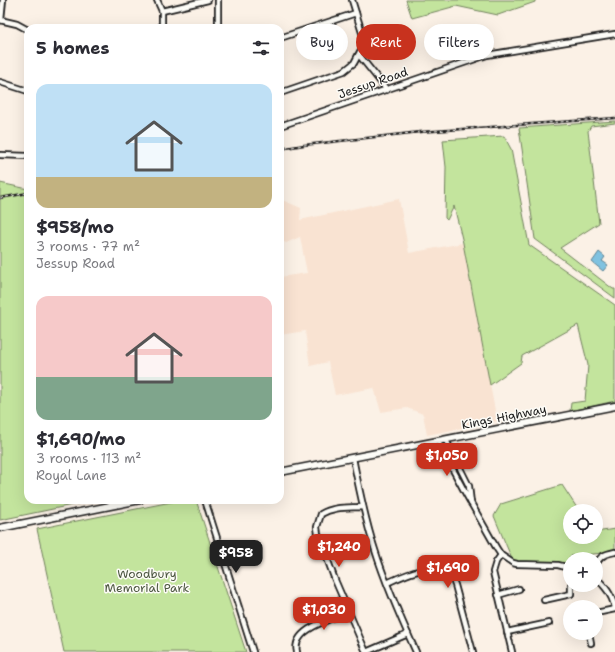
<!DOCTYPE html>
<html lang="en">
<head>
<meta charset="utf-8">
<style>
	body { margin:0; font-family:"Shantell Sans",sans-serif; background:#f2f2f3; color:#2b2b33; height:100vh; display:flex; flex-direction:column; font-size:15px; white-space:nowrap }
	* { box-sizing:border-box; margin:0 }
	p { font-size:13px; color:#7c7c81 }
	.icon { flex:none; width:22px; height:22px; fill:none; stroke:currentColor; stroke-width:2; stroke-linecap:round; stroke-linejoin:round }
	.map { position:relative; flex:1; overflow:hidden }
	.details { position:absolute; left:24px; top:24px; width:260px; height:480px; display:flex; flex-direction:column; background:#fff; border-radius:12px; box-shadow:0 4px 16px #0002 }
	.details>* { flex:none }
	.top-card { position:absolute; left:296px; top:24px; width:259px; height:36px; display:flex; gap:8px }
	.controls { position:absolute; left:563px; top:504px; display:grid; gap:8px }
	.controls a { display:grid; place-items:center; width:40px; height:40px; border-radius:50%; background:#fff; box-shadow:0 4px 16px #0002; font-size:20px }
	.price { position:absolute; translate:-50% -34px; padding:0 9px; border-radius:8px; background:#c8321e; color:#fff; font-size:13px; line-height:26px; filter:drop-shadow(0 1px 2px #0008) }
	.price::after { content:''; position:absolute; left:50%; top:24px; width:12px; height:9px; margin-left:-6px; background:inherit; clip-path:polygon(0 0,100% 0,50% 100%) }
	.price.active { background:#222; color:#fff }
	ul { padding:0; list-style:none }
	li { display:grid; align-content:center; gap:8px; height:212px; padding:0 12px }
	li span { display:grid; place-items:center; height:124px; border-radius:12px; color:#555 }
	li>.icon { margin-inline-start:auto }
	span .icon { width:72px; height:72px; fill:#fffc; stroke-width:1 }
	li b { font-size:17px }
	h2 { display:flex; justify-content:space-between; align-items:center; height:48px; padding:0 12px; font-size:17px }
	.chip { padding:0 14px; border-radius:18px; background:#fff; box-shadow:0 4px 16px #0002; font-size:14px; line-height:36px }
	.chip.active { background:#c8321e; color:#fff }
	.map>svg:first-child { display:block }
	.built { fill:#f9e3d2 }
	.green { fill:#c3e49d; stroke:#70805c }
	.water { fill:#80c2e0; stroke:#588092 }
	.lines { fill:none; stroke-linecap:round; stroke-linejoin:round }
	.minor-casing { stroke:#1c1c1c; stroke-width:8 }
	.major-casing { stroke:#1c1c1c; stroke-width:9 }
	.minor { stroke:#fdfcf7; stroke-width:4.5 }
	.major { stroke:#fdfcf7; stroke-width:6 }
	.rail-casing { stroke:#1c1c1c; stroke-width:2.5 }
	.rail { stroke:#fdfcf7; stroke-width:1; stroke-dasharray:3; stroke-linecap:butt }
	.labels { text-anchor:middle; stroke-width:3; stroke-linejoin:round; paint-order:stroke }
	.street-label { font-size:12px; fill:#1c1c1c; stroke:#fdfcf7 }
	.park-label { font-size:12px; fill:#4e5843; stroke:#fdfcf7 }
</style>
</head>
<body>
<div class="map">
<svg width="615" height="652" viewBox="0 0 615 652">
	<rect width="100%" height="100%" fill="#fbf1e6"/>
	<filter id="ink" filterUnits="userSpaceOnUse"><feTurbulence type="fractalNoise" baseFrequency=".025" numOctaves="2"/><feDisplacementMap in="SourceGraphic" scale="8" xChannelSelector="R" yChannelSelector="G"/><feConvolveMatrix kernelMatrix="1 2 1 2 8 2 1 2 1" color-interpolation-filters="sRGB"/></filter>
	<g filter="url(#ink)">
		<!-- built -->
		<path class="built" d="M280 199 301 208 300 220 399 199 409 253 463 243 497 421 427 435 423 414 407 408 381 412 374 388 335 395 328 362 310 366 305 331 280 335V277L307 273 300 237 286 243 280 240Z"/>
		<!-- green -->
		<g class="green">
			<path d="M406 0H535V2L498 15 456 6 412 18Z"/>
			<path d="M615 121V123L591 126 588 131 599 223 560 248 613 289H615V298L535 239 519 128Z"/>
			<path d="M504 136 511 149 529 245 615 305V401L570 411 571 403 585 401 588 365 578 325 522 356 521 363 490 385 463 243 454 206 447 220 445 218 446 167 443 140Z"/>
			<path d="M0 183 28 189V500H96L0 520Z"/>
			<path d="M562 485 579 511H570V537H596V532L615 529V552L570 556V568L514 564 494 516 501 504Z"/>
			<path d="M181 500H196L246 652H64L37 529Z"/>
		</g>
		<!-- water -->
		<path class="water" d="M599 252 605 257 602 261 608 265 603 271 592 262Z"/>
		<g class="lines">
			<defs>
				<g id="minor">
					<path d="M157 0 162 11V28"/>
					<path d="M162 11 208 0"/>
					<path d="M0 20 17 24 28 30"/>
					<path d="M1 20 3 0"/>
					<path d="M218 28V0"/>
					<path d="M280 38 356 13"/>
					<path d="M359 55 387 90"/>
					<path d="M0 82 28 91"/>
					<path d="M280 93 344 71 354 63 362 48 363 36 352 0"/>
					<path d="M280 126 487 55 615 34"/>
					<path d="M0 155 28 156"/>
					<path d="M446 440 469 486 471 503"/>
					<path d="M438 442 467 496 497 549 501 555 513 563 517 564 558 565 570 568"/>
					<path d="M353 458C359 489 365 520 375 550 386 585 401 619 416 652"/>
					<path d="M205 500 253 652"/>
					<path d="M363 507C349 508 334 506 321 514L317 527 318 534 335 580 366 652"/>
					<path d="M501 555 496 562 493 572 512 652"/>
					<path d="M596 565C600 555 606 554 615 552"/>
					<path d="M596 578C606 587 611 594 615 607"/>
					<path d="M387 583C407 574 445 555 455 585L473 652"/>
					<path d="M498 595 519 589"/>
					<path d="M544 600 571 594V585"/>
					<path d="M596 613 615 609"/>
					<path d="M507 632 549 623"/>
					<path d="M589 633 591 643"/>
					<path d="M297 652C291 629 332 619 348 612"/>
					<path d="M366 652 408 634"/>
				</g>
				<g id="major">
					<path d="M280 472 615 406"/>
					<path d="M0 528 140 500"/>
				</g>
			</defs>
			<!-- minor casing -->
			<use href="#minor" class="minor-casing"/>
			<!-- major casing -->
			<use href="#major" class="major-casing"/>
			<!-- minor -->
			<use href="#minor" class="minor"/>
			<!-- major -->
			<use href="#major" class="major"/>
			<defs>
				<g id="rail">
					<path d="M280 149 304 145 420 132 615 118"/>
					<path d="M0 198 28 193"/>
				</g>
			</defs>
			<!-- rail casing -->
			<use href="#rail" class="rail-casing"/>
			<!-- rail -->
			<use href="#rail" class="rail"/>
		</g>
	</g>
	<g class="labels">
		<!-- street labels -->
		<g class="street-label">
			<text transform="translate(373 83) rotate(-19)" y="4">Jessup Road</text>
			<text transform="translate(504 417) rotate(-11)" y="4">Kings Highway</text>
		</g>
		<!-- park labels -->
		<g class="park-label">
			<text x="147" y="578">Woodbury<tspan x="147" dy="14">Memorial Park</tspan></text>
		</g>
	</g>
</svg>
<div class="controls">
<a><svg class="icon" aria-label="locate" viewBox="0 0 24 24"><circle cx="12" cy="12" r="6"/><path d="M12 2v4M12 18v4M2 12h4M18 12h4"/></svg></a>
<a>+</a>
<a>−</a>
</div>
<b class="price" style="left:447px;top:477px">$1,050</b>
<b class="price" style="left:339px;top:568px">$1,240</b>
<b class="price active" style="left:236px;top:574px">$958</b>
<b class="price" style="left:448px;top:589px">$1,690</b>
<b class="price" style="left:324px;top:631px">$1,030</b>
<div class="top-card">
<a class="chip">Buy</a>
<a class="chip active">Rent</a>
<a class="chip">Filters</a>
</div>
<section class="details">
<h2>5 homes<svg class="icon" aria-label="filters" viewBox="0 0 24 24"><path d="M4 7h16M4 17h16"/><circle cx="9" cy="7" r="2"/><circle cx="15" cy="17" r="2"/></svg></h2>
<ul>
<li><span style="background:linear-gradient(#bfe0f5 75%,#c2b280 0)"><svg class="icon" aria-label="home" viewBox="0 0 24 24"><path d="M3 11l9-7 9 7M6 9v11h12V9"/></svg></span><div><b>$958/mo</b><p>3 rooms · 77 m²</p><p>Jessup Road</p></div></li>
<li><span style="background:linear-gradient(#f6c9c9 65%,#7fa58c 0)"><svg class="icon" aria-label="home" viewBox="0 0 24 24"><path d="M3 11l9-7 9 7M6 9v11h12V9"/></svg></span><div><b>$1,690/mo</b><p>3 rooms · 113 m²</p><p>Royal Lane</p></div></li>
</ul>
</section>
</div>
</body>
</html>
